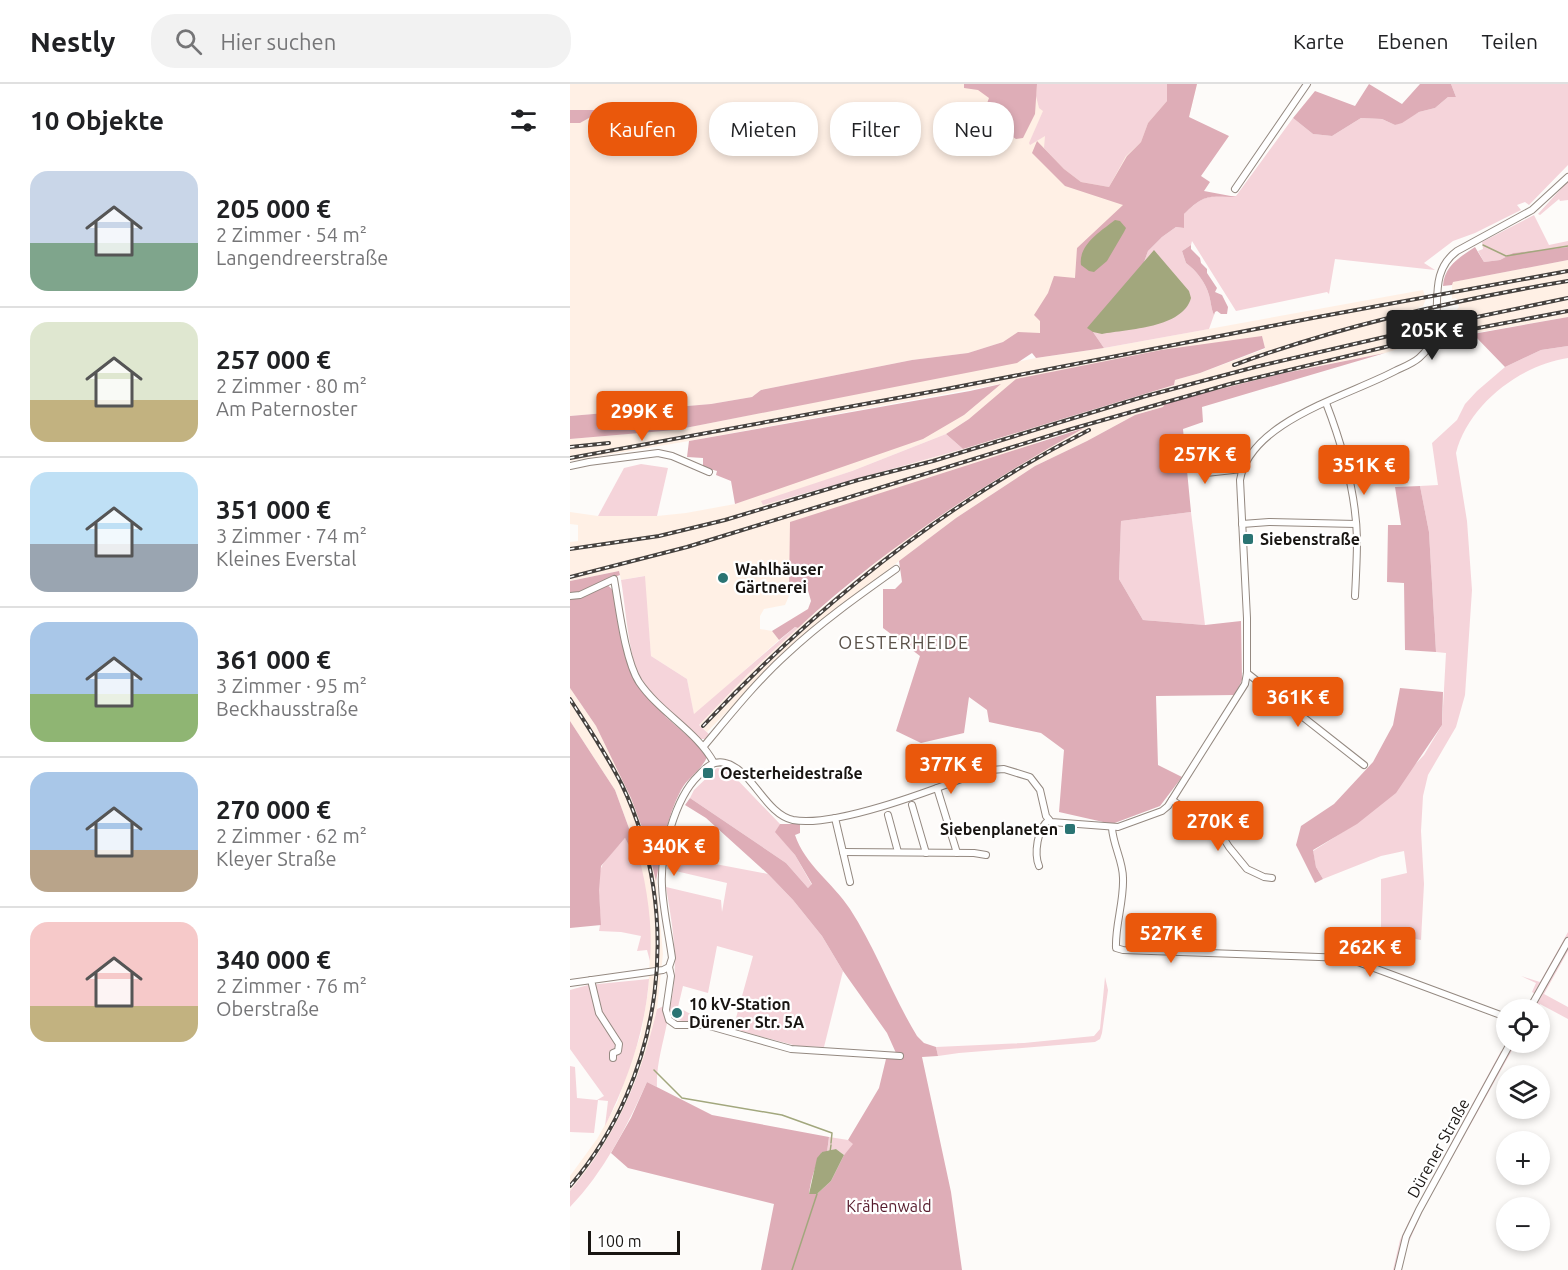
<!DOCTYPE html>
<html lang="de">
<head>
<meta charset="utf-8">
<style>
	body { margin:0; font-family:Ubuntu,sans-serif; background:#f2f2f2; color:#202124; height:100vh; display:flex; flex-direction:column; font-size:22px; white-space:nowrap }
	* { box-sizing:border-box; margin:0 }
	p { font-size:20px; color:#757577 }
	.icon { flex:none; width:33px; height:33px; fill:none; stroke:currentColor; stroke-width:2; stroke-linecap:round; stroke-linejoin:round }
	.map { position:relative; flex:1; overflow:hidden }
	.sheet { display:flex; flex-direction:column; background:#fff; width:570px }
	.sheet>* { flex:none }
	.banner { position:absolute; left:18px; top:18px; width:570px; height:54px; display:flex; gap:12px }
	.controls { position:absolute; left:926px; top:915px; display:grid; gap:12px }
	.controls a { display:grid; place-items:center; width:54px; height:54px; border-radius:50%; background:#fff; box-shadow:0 3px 9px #0003; font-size:30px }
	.scale { position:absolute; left:18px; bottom:15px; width:92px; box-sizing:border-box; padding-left:6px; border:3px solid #191512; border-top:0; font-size:16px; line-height:21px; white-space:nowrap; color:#191512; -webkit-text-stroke:4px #fff; paint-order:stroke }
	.price { position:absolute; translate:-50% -51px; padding:0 14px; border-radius:6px; background:#ea580c; color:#fff; font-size:20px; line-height:39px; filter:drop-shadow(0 2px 3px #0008) }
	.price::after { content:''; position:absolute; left:50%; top:36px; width:18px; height:14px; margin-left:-9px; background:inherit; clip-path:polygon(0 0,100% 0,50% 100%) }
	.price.active { background:#222; color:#fff }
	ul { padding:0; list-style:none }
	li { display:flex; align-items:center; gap:18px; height:150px; padding:0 30px }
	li+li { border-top:2px solid #e0e0e0 }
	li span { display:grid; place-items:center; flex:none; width:168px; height:120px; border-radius:18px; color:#555 }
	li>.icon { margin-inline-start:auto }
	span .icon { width:72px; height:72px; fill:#fffc; stroke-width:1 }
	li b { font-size:26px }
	h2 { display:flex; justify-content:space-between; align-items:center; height:72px; padding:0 30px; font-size:26px }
	.pill { padding:0 21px; border-radius:24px; background:#fff; box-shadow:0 3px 9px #0003; font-size:21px; line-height:54px }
	.pill.active { background:#ea580c; color:#fff }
	header { display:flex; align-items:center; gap:36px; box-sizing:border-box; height:84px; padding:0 30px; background:#fff; border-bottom:2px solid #e0e0e0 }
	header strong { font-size:28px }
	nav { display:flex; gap:33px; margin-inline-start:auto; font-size:21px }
	.search { width:420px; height:54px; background:#f2f2f2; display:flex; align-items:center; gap:15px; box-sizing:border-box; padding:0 21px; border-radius:24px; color:#757577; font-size:22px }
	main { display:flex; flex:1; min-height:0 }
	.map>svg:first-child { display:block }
	.built { fill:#fff0e5; fill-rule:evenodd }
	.green { fill:#f5d4da }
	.forest { fill:#deadb7 }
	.water { fill:#a2a77d }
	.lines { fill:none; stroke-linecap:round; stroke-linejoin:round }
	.stream { stroke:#a2a77d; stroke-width:1.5 }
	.minor-casing { stroke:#948981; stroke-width:8 }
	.minor { stroke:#fff; stroke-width:6 }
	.rail-casing { stroke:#45413e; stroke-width:4 }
	.rail { stroke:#fff; stroke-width:1.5; stroke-dasharray:4.5; stroke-linecap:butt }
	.poi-dot { fill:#2a7473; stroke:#fff; stroke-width:2 }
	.labels { text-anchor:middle; stroke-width:4.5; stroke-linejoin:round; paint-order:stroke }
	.poi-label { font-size:16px; font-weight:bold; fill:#191512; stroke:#fff; text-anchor:start }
	.street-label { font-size:16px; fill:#191512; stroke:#fff }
	.park-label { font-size:16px; fill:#561b2c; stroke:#fff }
	.neighbourhood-label { font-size:18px; letter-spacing:1.5px; fill:#5a5149; stroke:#fff }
</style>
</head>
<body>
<header>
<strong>Nestly</strong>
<div class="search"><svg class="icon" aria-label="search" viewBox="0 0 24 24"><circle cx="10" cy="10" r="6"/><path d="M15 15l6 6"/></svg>Hier suchen</div>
<nav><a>Karte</a><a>Ebenen</a><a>Teilen</a></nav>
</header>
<main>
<section class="sheet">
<h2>10 Objekte<svg class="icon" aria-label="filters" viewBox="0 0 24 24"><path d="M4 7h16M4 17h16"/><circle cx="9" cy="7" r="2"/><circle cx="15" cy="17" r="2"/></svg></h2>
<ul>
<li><span style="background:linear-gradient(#c9d6e8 60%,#7fa58c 0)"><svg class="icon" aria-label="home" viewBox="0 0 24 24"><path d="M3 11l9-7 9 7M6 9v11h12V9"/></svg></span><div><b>205 000 €</b><p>2 Zimmer · 54 m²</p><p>Langendreerstraße</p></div></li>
<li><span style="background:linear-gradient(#dfe7d0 65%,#c2b280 0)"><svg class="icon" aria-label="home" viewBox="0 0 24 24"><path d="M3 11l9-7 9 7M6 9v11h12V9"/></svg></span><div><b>257 000 €</b><p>2 Zimmer · 80 m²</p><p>Am Paternoster</p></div></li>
<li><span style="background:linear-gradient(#bfe0f5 60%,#9aa5b1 0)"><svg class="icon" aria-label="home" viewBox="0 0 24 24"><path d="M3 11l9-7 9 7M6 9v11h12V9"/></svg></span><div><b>351 000 €</b><p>3 Zimmer · 74 m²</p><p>Kleines Everstal</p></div></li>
<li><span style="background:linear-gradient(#a9c7e8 60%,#8fb573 0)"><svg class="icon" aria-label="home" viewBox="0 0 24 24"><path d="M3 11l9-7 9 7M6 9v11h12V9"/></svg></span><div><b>361 000 €</b><p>3 Zimmer · 95 m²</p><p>Beckhausstraße</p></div></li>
<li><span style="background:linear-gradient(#a9c7e8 65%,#b9a48a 0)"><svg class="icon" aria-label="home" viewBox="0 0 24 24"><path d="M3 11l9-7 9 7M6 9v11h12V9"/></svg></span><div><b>270 000 €</b><p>2 Zimmer · 62 m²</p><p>Kleyer Straße</p></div></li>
<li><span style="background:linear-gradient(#f6c9c9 70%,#c2b280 0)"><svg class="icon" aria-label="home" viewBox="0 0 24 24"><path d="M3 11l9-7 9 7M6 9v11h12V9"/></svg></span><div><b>340 000 €</b><p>2 Zimmer · 76 m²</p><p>Oberstraße</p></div></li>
</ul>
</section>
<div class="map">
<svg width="998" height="1186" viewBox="0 0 998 1186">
	<rect width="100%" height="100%" fill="#fdfbf9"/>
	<!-- built -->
	<g class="built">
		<path d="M0 0H627L619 33 505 267 449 256 433 258 398 269 342 276 191 306 182 313 141 320 0 332Z"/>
		<path d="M998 176V233L881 253 883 230 889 223 886 214 882 215V198Z"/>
		<path d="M853 206 856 215 853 222 849 223 844 234 851 237 844 260 815 269 710 290 565 331 517 357 465 382 386 434 329 477 213 571 137 648 129 641 178 590 231 541 325 463 417 400 510 345 468 358 219 481V512L215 521 194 525 190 532V545L202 547 209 556 124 631 117 595 81 572 74 492 51 496 49 487 0 497V458L8 457V441L0 440V428L28 432H87L116 429 165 420 394 331 430 300 119 357 0 377V355L105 346 466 274 534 264ZM692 252 695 265 630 289 605 296 604 301 393 365 227 412 193 420 192 418 282 387 376 350 399 335Z"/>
		<path d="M0 604 26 642 45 680 61 714 74 749 86 791 93 870 87 925 77 968 48 1039 17 1086 0 1107V1092L27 1055 47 1019 71 950 78 908 80 871 77 817 68 769 45 706 0 637Z"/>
	</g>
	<!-- green -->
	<g class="green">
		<path d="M467 0H597V17L578 39 571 58 556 72 539 103 511 98 494 85 474 64 475 52 460 61 459 59 473 27 469 24 466 12Z"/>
		<path d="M881 0H998V81L959 121 955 118 947 121 951 126 905 149 883 157 854 179 865 186 765 175 759 210 757 208 666 227 622 157 621 161 612 167 616 179C626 186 636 199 639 211 641 218 641 224 644 231L639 245 534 264 523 248 568 195 578 167 592 153 606 143 614 144V130C634 110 639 112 666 112L723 34 743 50 762 52 791 34 812 35 825 41 849 28 865 24 878 13H886Z"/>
		<path d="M998 97V116L990 117 989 115 970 131 968 130Z"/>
		<path d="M964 131 979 161 998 157V163L943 169 930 176 914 178 908 167 913 165 912 158Z"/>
		<path d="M998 262V274C950 281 898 321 886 369L897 437 902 506 895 611 886 643 858 691 853 712 851 747 854 800 851 856 811 848V795L837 789 834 767 811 772 753 795 746 783 743 767 787 739 825 709 838 688 854 671 872 641 876 569 866 568 859 448 850 402 868 401 862 359 887 336 895 320 907 307 935 283 971 266Z"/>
		<path d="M376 350 393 365 193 421 191 417 282 387Z"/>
		<path d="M71 380 98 384 87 432H28L54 384Z"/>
		<path d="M621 428 635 541 573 536 549 495 551 437Z"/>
		<path d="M75 492 81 572 117 595 124 630 225 543 228 544 178 590 129 641 140 651 137 655H129C108 636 84 616 69 591 59 573 55 519 51 496Z"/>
		<path d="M147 684 158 686 210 740 206 748 225 771 242 801 238 804 216 779 120 714 124 706Z"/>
		<path d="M55 754 65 773 68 769C77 803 83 842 80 877L77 866 67 867 71 852 51 848 29 847C34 829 23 796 33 780 39 771 48 762 55 754Z"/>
		<path d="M98 771 198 790 223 816 252 852 273 887 254 963 227 962 163 945 183 872 147 862 138 909 113 902 108 923 124 932 122 939 103 935 97 939C93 960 86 981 87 1003L77 998C57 1042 34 1088 0 1123V1107C47 1051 71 994 87 925L101 919C109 877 103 845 96 803L151 816 152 828 157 799 97 785Z"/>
		<path d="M998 848V867L974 910 998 923V935L970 920 966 925H962L965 910 962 908 966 899 951 892 970 898Z"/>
		<path d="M535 893 538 906 532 949 530 955 525 958 389 969 368 972 366 963 454 959 524 952 530 945Z"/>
		<path d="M79 895C75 947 58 996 35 1042L38 1017 28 1016 24 1049 0 1048V982L5 983 7 1014 27 1016 34 1012 0 965V906L18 901Z"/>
		<path d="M944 959H946L853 1126 837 1162 831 1186H823L830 1156 839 1137 931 967 938 969Z"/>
		<path d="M259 1053 278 1056 284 1060 274 1071 266 1065 257 1068Z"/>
	</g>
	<!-- forest -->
	<g class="forest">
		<path d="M394 0H467L465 30 453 54 446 55 412 33 419 14 408 6 394 4Z"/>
		<path d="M597 0H627L619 33 659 52 631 92 640 98 634 107 666 113C639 112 634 110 614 130V144L606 143 592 153 578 167 568 195 523 248 534 264 466 274 462 269 447 279 105 346 0 355V332L141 320 182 313 191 306 342 276 398 269 433 258 448 248 470 249V237L464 231 478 209 484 192 505 194 507 164 553 121 495 102 462 69 467 57 494 85 511 98 539 103 557 72 571 58 578 39 597 17Z"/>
		<path d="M799 0 832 20 850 0H881L886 13H878L865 24 849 28 832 39 825 41 812 35 791 34 762 52 743 50 723 34 745 7 785 22Z"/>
		<path d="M0 26H33L10 39H0Z"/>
		<path d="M621 161V165L630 174 631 179 637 185V189L647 204 645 208 652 211 658 223 657 230H651L647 227 645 228 644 231C641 224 641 218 639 211 636 199 626 186 616 179L612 167Z"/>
		<path d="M905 163 914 178 930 176 943 169 998 163V176L883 198 882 201 873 202C874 182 890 173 905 163Z"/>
		<path d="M998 233V262L971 266 935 283 903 250Z"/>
		<path d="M692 252 695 264 630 289 605 296 604 301 393 365 376 350 399 335 446 295 591 266Z"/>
		<path d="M815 269 632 323 633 338 613 345 621 428 551 437 549 495 573 536 635 541 671 537 672 596 665 611 586 612 588 681 612 693 590 722 542 740 489 728 494 666 471 649 419 638 417 626 399 613 394 649 351 659 326 647 350 572 313 544V505H325L332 498 329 477 386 434 465 382 517 357 565 331 593 323 595 319 710 290Z"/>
		<path d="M431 300 394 331 353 355 165 420 161 397 146 391 147 387 133 383V374L117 373 119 357 400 307Z"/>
		<path d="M514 344C412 401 314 464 228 544L225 543 209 556 202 547 238 525 241 517 237 503 219 506 220 438Z"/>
		<path d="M850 402 859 448 866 568 835 566 834 499 817 498 818 441H831L825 403Z"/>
		<path d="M49 487 50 491 33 497 44 507 53 560 60 586 64 594 96 633 128 661 137 673C131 687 118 693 111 706 96 734 92 766 86 797L74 749 61 714 26 642 0 604V497Z"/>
		<path d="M830 604 873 608 872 641 826 709 787 740 743 766 746 783 753 795 745 799 726 761 731 742 764 720 803 678 823 641Z"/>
		<path d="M0 637 45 706 68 769 65 773 55 754 31 782 29 806 31 841 0 844Z"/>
		<path d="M120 714 216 779 238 804 242 800 225 771 205 748 210 740H230V749L225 751C235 781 263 799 280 825 306 865 322 911 347 952L354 959 366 963 368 972 352 973 381 1108 392 1186H191L204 1120 58 1084 41 1069 61 1034 77 998 142 1031 259 1053 257 1068H252C245 1082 241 1095 239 1110H247L261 1097 274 1071 283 1060 278 1056 309 1004 316 975 326 969 317 949 273 887 252 852 223 816 198 790 136 734 115 721Z"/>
	</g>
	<!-- water -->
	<g class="water">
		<path d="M545 136 550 137 556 144 554 148 537 177 524 188 519 187 511 181C508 161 531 147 545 136Z"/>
		<path d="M584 166 619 207 621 214C613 244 558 245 532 250L523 248 517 244Z"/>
		<path d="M266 1065 274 1071 261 1097 247 1110H239L247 1074 252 1068Z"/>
	</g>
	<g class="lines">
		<!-- stream -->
		<g class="stream">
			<path d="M913 161 936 172 998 162"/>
			<path d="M84 986 112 1014 212 1031 262 1049 261 1059"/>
			<path d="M260 1068 261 1061"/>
			<path d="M222 1186 247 1110"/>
		</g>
		<defs>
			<g id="minor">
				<path d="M665 105 737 0"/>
				<path d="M756 319C773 363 786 408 787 455 787 474 786 493 785 512"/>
				<path d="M633 366 636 389 672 385"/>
				<path d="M0 382 19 378 88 369 102 372 139 388"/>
				<path d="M672 440 699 438 786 440"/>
				<path d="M0 512 10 511 44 495C49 523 55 576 69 598 90 629 127 647 144 679"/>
				<path d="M677 589 794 681"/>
				<path d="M134 662C160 631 186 598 217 570 250 539 288 512 326 485"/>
				<path d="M367 704 387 769"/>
				<path d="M602 716 649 747 659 763 677 785 694 793 702 794"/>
				<path d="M342 721 356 769"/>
				<path d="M318 731 328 768"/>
				<path d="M265 734 280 798"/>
				<path d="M542 744C543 761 553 777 553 794 554 818 545 841 546 864L553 866 777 874 936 933"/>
				<path d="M273 768 404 769 416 771"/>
				<path d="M469 782C464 770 467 744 479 736"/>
				<path d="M99 883 101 892 96 926 99 936 106 941H136L221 965 330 972"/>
				<path d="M21 896 29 929 49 960 48 967 43 969V974"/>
				<path d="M0 899 93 886 99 883 102 874C99 851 93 826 92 802 90 771 105 714 128 692 135 684 143 676 155 679 182 685 195 730 223 736 265 744 365 705 407 689L421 686 434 685 460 693 470 706 476 732 481 738 548 743 592 727 598 722 675 600 677 589V534L670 396C680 337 778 312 825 287 833 283 842 280 849 274 884 245 849 195 887 167L962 126 998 93"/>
				<path d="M959 926 998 857"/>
				<path d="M828 1186 836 1153 849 1126 941 958"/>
			</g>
		</defs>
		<!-- minor casing -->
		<use href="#minor" class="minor-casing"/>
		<!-- minor -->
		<use href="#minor" class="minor"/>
		<defs>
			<g id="rail">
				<path d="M664 281C773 241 884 216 998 197"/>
				<path d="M0 363 39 359"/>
				<path d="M0 374 371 306 748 233 998 187"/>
				<path d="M0 465 89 452 155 436 288 396 363 377 576 312 685 283 849 245 998 214"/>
				<path d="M0 493 117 463 498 346 660 300 845 256 998 227"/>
				<path d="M0 615C18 643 37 671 52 701 114 830 94 993 0 1102"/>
				<path d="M133 642C245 523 373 420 519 346"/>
			</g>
		</defs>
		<!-- rail casing -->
		<use href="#rail" class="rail-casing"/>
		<!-- rail -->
		<use href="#rail" class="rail"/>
	</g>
	<!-- markers -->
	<g class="poi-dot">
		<rect x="672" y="449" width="12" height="12" rx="3"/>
		<circle cx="153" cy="494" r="6"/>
		<rect x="132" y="683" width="12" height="12" rx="3"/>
		<rect x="494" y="739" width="12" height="12" rx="3"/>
		<circle cx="107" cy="929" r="6"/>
	</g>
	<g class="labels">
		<!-- poi labels -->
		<g class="poi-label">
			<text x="690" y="461">Siebenstraße</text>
			<text x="165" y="491">Wahlhäuser<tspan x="165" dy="18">Gärtnerei</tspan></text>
			<text x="150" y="695">Oesterheidestraße</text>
			<text x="488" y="751" text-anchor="end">Siebenplaneten</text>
			<text x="119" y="926">10 kV-Station<tspan x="119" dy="18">Dürener Str. 5A</tspan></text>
		</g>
		<!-- street labels -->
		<g class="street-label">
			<text transform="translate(868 1064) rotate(-61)" y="6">Dürener Straße</text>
		</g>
		<!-- park labels -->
		<g class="park-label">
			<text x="319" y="1128">Krähenwald</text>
		</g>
		<!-- neighbourhood labels -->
		<g class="neighbourhood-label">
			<text x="334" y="565">OESTERHEIDE</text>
		</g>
	</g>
</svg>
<div class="controls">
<a><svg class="icon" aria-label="locate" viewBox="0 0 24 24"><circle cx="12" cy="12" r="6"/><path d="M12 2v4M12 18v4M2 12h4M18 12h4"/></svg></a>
<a><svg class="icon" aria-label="layers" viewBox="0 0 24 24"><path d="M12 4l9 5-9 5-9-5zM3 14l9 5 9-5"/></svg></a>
<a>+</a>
<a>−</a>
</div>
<div class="scale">100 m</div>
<b class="price active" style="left:862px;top:277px">205K €</b>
<b class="price" style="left:72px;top:358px">299K €</b>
<b class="price" style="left:635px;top:401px">257K €</b>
<b class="price" style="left:794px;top:412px">351K €</b>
<b class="price" style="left:728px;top:644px">361K €</b>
<b class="price" style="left:381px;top:711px">377K €</b>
<b class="price" style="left:648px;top:768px">270K €</b>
<b class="price" style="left:104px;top:793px">340K €</b>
<b class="price" style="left:601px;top:880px">527K €</b>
<b class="price" style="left:800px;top:894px">262K €</b>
<div class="banner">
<a class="pill active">Kaufen</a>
<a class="pill">Mieten</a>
<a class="pill">Filter</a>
<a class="pill">Neu</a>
</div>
</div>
</main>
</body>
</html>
